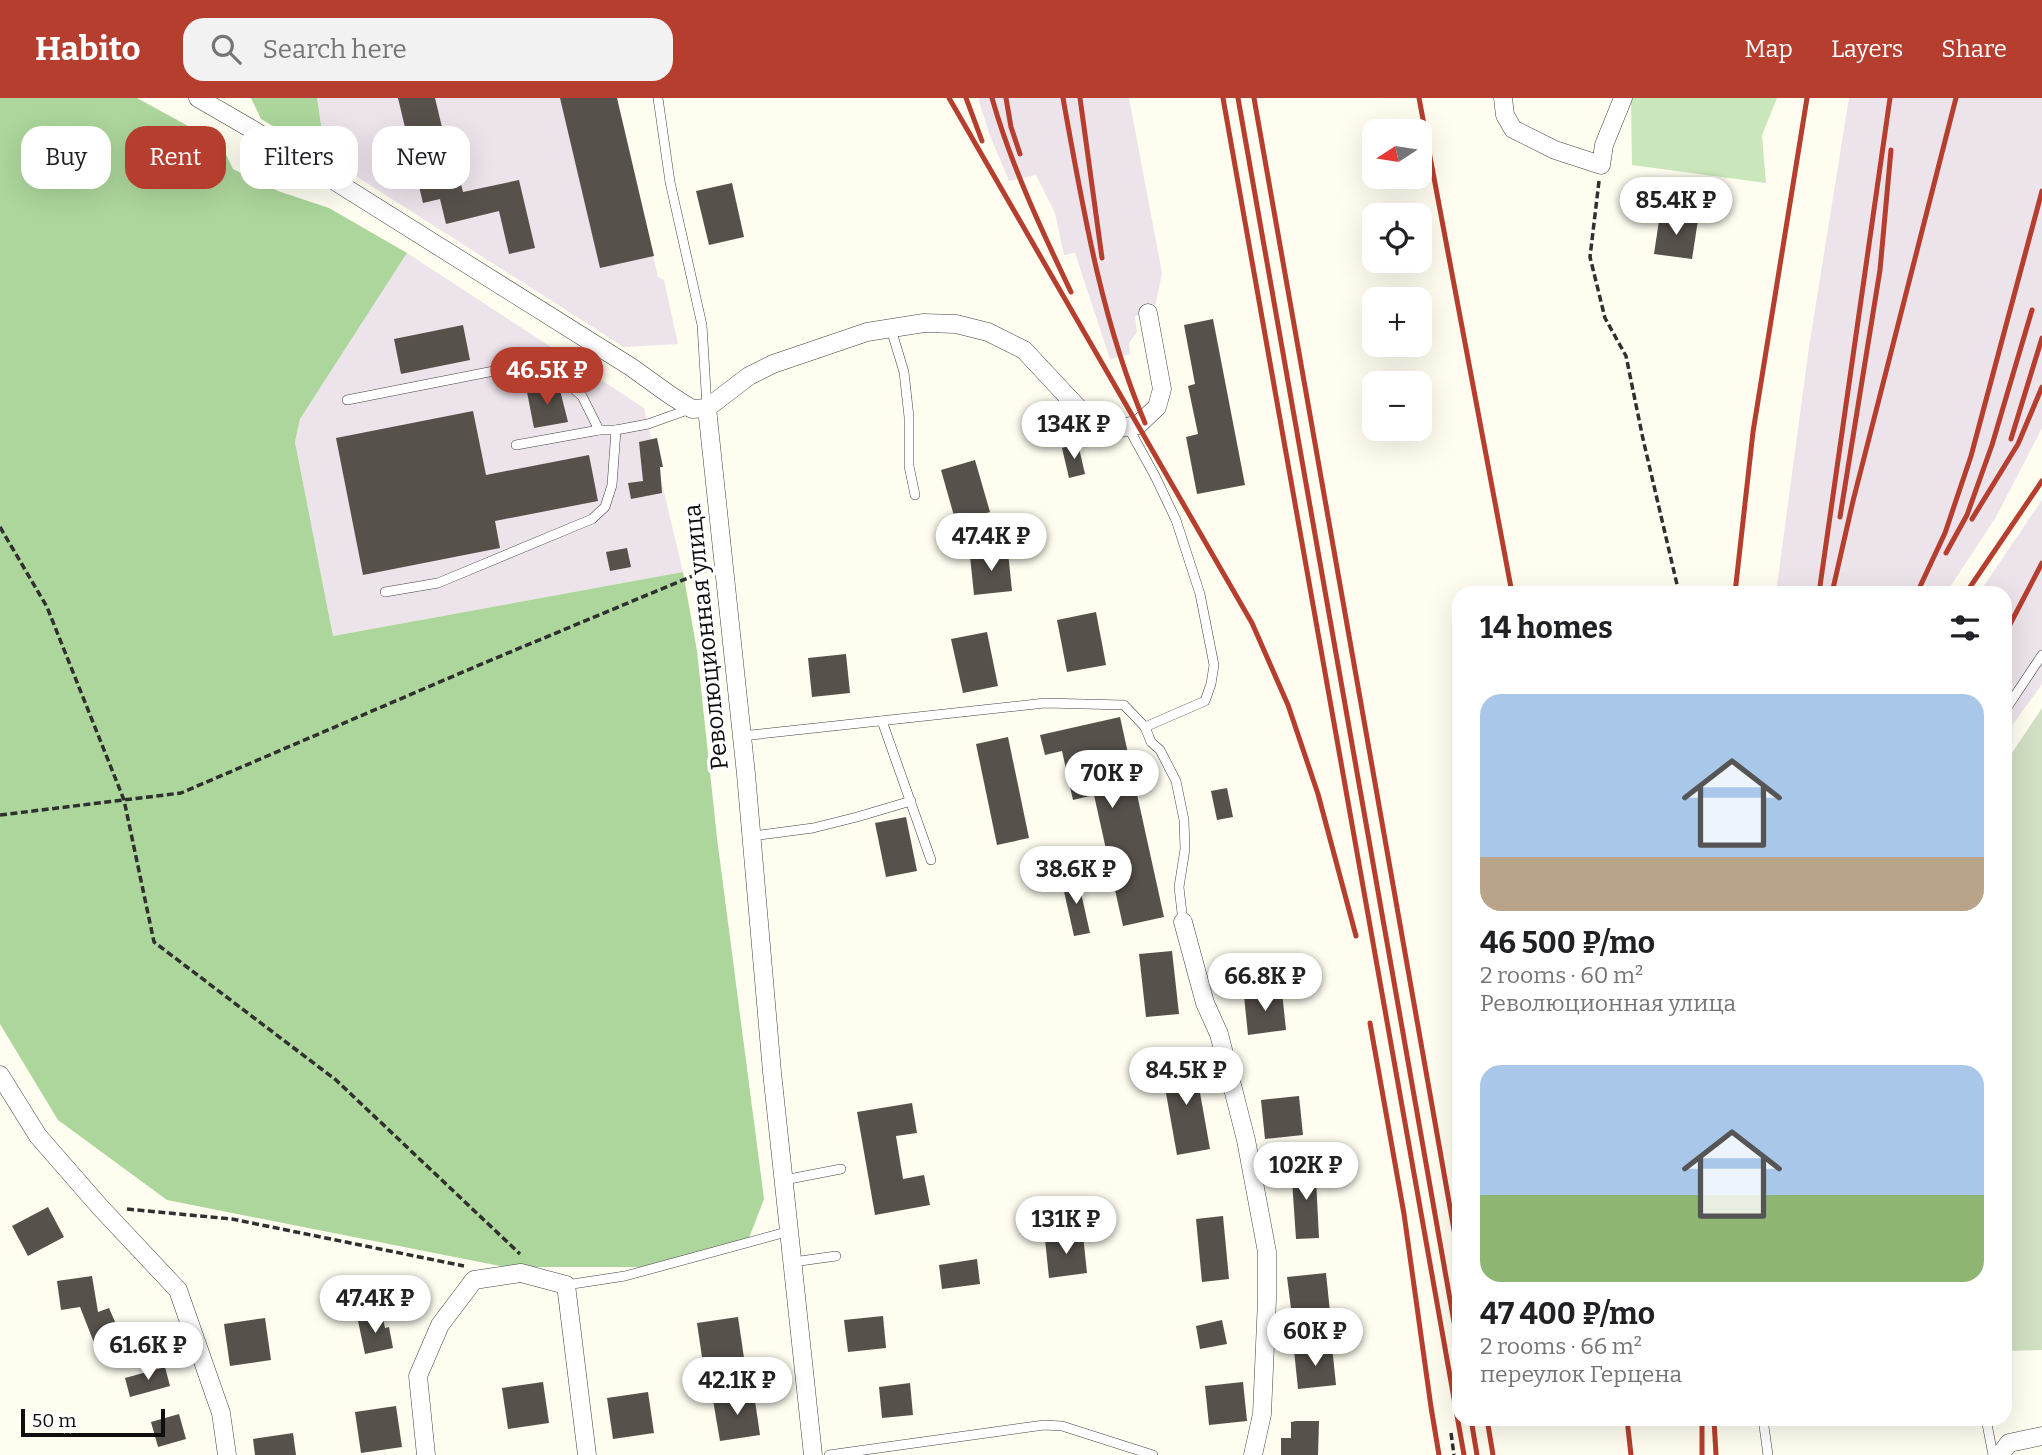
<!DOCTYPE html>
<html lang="en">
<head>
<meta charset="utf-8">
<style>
	body { margin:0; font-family:Bitter,serif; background:#f2f2f2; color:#202124; height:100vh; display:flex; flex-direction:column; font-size:26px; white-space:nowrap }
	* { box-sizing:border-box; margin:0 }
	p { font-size:23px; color:#757577 }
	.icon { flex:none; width:38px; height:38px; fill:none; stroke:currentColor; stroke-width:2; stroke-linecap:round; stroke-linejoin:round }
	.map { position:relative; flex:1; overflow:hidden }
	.sheet { position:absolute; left:1452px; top:488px; width:560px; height:840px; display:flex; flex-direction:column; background:#fff; border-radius:21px; box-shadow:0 7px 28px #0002 }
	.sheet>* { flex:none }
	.top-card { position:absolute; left:21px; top:28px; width:665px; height:63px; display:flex; gap:14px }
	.needle { width:46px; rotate:258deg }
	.fabs { position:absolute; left:1362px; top:21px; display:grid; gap:14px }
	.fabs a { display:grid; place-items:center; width:70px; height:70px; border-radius:14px; background:#fff; box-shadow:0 7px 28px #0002; font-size:35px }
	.scale { position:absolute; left:21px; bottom:18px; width:144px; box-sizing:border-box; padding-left:7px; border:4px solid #0e0e0e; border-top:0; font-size:19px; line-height:24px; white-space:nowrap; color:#0e0e0e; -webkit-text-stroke:5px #fff; paint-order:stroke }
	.price { position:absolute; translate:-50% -60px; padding:0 16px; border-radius:24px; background:#fff; color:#222; font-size:23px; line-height:46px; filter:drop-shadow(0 2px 4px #0008) }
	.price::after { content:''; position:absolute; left:50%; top:42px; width:21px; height:16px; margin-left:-10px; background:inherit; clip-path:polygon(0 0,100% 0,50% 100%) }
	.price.selected { background:#b53e2e; color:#fff }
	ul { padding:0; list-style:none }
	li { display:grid; align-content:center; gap:14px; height:371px; padding:0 28px }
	li span { display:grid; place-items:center; height:217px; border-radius:21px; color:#555 }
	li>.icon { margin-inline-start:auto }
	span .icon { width:126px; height:126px; fill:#fffc; stroke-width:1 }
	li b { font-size:30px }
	h2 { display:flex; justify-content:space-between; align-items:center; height:84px; padding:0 28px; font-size:30px }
	.pill { padding:0 24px; border-radius:21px; background:#fff; box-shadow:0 7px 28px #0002; font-size:24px; line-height:63px }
	.pill.selected { background:#b53e2e; color:#fff }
	header { display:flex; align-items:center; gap:42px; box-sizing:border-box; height:98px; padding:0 35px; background:#b53e2e; color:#fff }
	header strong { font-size:33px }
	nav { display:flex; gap:38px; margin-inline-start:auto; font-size:24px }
	.search { width:490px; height:63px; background:#f2f2f2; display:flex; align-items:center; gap:18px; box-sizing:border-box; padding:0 24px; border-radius:21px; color:#757577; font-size:26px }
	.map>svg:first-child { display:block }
	.industrial { fill:#ece3eb }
	.green { fill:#cae6bb }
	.forest { fill:#acd69b }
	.cemetery { fill:#d1dfc2 }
	.building { fill:#56514b }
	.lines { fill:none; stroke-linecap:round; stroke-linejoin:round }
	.service-casing { stroke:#414141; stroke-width:10 }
	.minor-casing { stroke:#414141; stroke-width:19 }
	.path { stroke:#303030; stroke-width:3.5; stroke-dasharray:7 3.5; stroke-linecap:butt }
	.service { stroke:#fff; stroke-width:9 }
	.minor { stroke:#fff; stroke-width:18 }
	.rail { stroke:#b53e2e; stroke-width:5 }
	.labels { text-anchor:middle; stroke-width:7; stroke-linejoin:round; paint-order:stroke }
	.street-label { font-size:24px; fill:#0e0e0e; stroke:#fff }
</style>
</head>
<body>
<header>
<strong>Habito</strong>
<div class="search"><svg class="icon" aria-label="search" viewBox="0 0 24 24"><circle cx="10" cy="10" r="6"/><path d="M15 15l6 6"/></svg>Search here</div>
<nav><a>Map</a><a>Layers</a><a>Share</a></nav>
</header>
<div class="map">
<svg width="2042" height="1357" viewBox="0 0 2042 1357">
	<rect width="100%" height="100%" fill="#fefdf0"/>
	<!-- industrial -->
	<g class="industrial">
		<path d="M317 0H617L658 179 664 182 678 246 624 249 326 59Z"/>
		<path d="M978 0H1129L1162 175 1155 209 1148 215 1135 218 1137 234 1129 245 1130 256 1110 261 1075 155 1064 157 1055 115 1036 77 1009 83 989 35Z"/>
		<path d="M1849 0H2042V330L1996 419 1946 495H1776L1809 249Z"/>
		<path d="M407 155 644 310 683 474 333 538 295 344 300 321Z"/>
		<path d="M2042 402V586L2006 636V495H1979Z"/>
	</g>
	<!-- green -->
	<path class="green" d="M1631 0H1777L1762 37 1766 85 1632 67Z"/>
	<!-- forest -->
	<g class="forest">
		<path d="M0 0H137L221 46 233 71 278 93 329 110 407 155 300 321 295 344 333 538 683 474 697 553 717 740 764 1101 749 1140 640 1169H505L167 1102 58 1022 0 926Z"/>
		<path d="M251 0H317L326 59 261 21Z"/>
	</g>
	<!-- cemetery -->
	<path class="cemetery" d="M2042 610V1252L2006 1253V664Z"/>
	<!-- building -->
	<g class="building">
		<path d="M398 0H435L451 67 456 66 463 94 519 82 535 150 509 156 499 113 446 126 440 101 423 105Z"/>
		<path d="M560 0H617L654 158 600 170Z"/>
		<path d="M732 85 744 139 709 147 696 93Z"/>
		<path d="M1660 116 1698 122 1692 161 1654 156Z"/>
		<path d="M1213 221 1245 387 1197 396 1186 339 1198 336 1188 288 1195 286 1184 227Z"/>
		<path d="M463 227 470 262 401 276 394 241Z"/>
		<path d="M559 288 568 324 534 330 527 294Z"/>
		<path d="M473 313 486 377 589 357 598 403 495 423 500 450 363 477 336 340Z"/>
		<path d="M657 340 663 369H660L662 395 631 401 628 385 643 383 639 344Z"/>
		<path d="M1078 346 1085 376 1069 380 1062 350Z"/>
		<path d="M975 362 990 414 956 425 941 372Z"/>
		<path d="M627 450 631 469 610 473 606 454Z"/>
		<path d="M1008 454 1012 493 974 497 970 458Z"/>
		<path d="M1096 514 1106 567 1067 574 1057 522Z"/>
		<path d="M987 534 998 588 963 595 951 541Z"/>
		<path d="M846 556 850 595 812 599 808 560Z"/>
		<path d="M1120 619 1164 819 1123 828 1094 697 1073 702 1062 653 1045 657 1040 637Z"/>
		<path d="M1008 639 1029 740 997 747 976 646Z"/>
		<path d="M1227 690 1233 719 1217 722 1211 693Z"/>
		<path d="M906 719 917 773 886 779 875 725Z"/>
		<path d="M1077 777 1090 835 1074 838 1061 780Z"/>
		<path d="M1172 853 1179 916 1146 919 1139 856Z"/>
		<path d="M1282 894 1286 932 1248 937 1244 898Z"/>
		<path d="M1194 961 1210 1051 1177 1057 1161 967Z"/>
		<path d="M1299 998 1303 1037 1265 1041 1261 1002Z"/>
		<path d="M912 1005 917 1035 896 1038 903 1081 924 1077 930 1107 875 1117 857 1014Z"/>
		<path d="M1299 1062H1315L1319 1140 1296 1141 1292 1082 1300 1081Z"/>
		<path d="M48 1109 64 1139 28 1158 12 1128Z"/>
		<path d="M1223 1118 1229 1181 1202 1184 1196 1121Z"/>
		<path d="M1083 1137 1087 1175 1049 1180 1045 1141Z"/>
		<path d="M977 1161 980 1186 942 1191 939 1167Z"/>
		<path d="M1326 1175 1330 1214 1292 1218 1287 1179Z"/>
		<path d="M92 1178 98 1214 109 1210 129 1256 104 1266 100 1255H98L80 1209 61 1212 57 1183Z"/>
		<path d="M382 1216 385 1230 389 1229 393 1250 365 1256 358 1223Z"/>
		<path d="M883 1218 886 1250 848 1254 844 1222Z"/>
		<path d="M738 1219 744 1260 703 1266 697 1225Z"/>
		<path d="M265 1220 271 1262 230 1268 224 1226Z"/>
		<path d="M1222 1222 1227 1246 1200 1251 1196 1228Z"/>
		<path d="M1332 1248 1336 1287 1298 1291 1294 1252Z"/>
		<path d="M165 1269 170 1288 130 1299 125 1280Z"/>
		<path d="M543 1284 549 1325 508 1331 502 1290Z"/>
		<path d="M1243 1284 1247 1323 1209 1327 1205 1288Z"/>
		<path d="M910 1285 913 1317 882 1320 879 1289Z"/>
		<path d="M648 1294 654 1335 613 1341 607 1300Z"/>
		<path d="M754 1296 760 1337 720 1343 713 1302Z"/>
		<path d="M396 1308 402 1349 361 1355 355 1314Z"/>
		<path d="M179 1316 186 1341 158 1349 151 1324Z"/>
		<path d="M1296 1323H1319L1318 1357H1281V1340H1291V1324Z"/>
		<path d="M293 1335 296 1357H255L253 1341Z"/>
	</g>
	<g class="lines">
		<defs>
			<g id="service">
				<path d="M658 0 670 84 702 227 707 309"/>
				<path d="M891 231 904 274 909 319V368L915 397"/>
				<path d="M347 302 504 271 538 270 562 281 582 298 599 332"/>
				<path d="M1128 329 1155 378 1176 422 1200 496 1214 567 1211 586 1205 603 1145 629 1151 644 1160 652 1176 683 1184 722 1185 751 1179 789 1183 824"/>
				<path d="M516 347 599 332H616L648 326 690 311"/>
				<path d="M385 494 438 485 592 421 605 409 612 387 616 332"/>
				<path d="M2006 611 2042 557"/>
				<path d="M882 623 931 762"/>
				<path d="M742 638 1045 605 1124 607 1145 629"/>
				<path d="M752 738 813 730 857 719 911 703"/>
				<path d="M784 1082 841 1071"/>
				<path d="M793 1164 836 1158"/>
				<path d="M566 1187 625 1178 790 1133"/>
				<path d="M1763 1321 1768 1357"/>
				<path d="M1986 1321 1993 1357"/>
				<path d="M829 1357 1044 1327 1062 1328 1153 1357"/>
			</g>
			<g id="minor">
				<path d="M198 0 255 33 631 269 670 297 692 311 707 310"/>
				<path d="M1503 0 1505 17 1513 31 1555 52 1601 67 1604 47 1623 0"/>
				<path d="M707 310 746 676 772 974 813 1357"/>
				<path d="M707 310 749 278 773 266 867 234 924 225 956 226 988 234 1024 252 1080 312 1097 325 1113 331 1138 327 1157 309 1162 291 1148 215"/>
				<path d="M1183 824 1205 905 1219 936 1246 1042 1267 1154V1201L1262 1316 1253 1357"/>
				<path d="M0 977 38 1038 100 1109 178 1192 221 1315 227 1357"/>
				<path d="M426 1357 418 1278 440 1227 474 1182 521 1175 566 1187 587 1357"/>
				<path d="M2000 1357 2009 1345 2042 1338"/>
			</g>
		</defs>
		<!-- service casing -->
		<use href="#service" class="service-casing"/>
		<!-- minor casing -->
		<use href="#minor" class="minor-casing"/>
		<!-- path -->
		<g class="path">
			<path d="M1599 83 1590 159 1605 220 1626 258 1643 341 1679 495"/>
			<path d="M0 429 47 509 124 702 154 844 336 982 520 1156"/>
			<path d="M0 717 181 695 484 565 707 472"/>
			<path d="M127 1111 232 1121 464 1168"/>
			<path d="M1451 1335 1454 1357"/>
		</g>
		<!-- service -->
		<use href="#service" class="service"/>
		<!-- minor -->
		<use href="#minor" class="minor"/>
		<!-- rail -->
		<g class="rail">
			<path d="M949 0 1252 525 1288 607 1318 696 1356 838"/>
			<path d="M966 0 982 43"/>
			<path d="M992 0C1011 67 1041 131 1071 194"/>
			<path d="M1006 0 1011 29 1020 56"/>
			<path d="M1063 0C1083 110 1101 221 1145 325"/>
			<path d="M1080 0 1102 160"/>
			<path d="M1223 0 1464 1357"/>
			<path d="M1238 0 1460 1258"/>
			<path d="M1254 0 1460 1166"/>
			<path d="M1419 0 1512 495"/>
			<path d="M2011 341 2042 240"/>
			<path d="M1840 419 1880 172 1891 52"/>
			<path d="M1972 421 2018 346 2042 289"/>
			<path d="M1946 455 1967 417 1992 347 2032 212"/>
			<path d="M1735 495 1753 334 1807 0"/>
			<path d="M1819 495 1890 0"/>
			<path d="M1832 495 1853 403 1956 0"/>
			<path d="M1917 495 1945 435 1971 358 2042 93"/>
			<path d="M1966 495 2042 383"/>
			<path d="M2006 534 2042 465"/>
			<path d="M1370 925 1404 1116 1431 1309 1439 1357"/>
			<path d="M1471 1321 1477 1357"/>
			<path d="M1487 1321 1493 1357"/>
			<path d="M1627 1321 1631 1357"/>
			<path d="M1714 1321 1716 1357"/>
			<path d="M1702 1357V1321"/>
		</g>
	</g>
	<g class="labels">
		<!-- street labels -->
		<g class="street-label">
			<text transform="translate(706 539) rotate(-96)" y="8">Революционная улица</text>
		</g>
	</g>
</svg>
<div class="fabs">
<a><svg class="needle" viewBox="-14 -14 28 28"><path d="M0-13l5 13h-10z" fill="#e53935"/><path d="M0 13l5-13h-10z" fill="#757577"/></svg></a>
<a><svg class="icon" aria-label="locate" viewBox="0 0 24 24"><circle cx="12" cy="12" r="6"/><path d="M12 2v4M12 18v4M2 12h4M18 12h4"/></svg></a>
<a>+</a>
<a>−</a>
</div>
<div class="scale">50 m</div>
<b class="price" style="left:1676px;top:139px">85.4K ₽</b>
<b class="price selected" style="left:547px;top:309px">46.5K ₽</b>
<b class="price" style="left:1074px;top:363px">134K ₽</b>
<b class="price" style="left:991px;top:475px">47.4K ₽</b>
<b class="price" style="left:1112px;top:712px">70K ₽</b>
<b class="price" style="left:1076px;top:808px">38.6K ₽</b>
<b class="price" style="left:1265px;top:915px">66.8K ₽</b>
<b class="price" style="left:1186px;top:1009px">84.5K ₽</b>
<b class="price" style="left:1306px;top:1104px">102K ₽</b>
<b class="price" style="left:1066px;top:1158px">131K ₽</b>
<b class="price" style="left:375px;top:1237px">47.4K ₽</b>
<b class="price" style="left:1315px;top:1270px">60K ₽</b>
<b class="price" style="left:148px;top:1284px">61.6K ₽</b>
<b class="price" style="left:737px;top:1319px">42.1K ₽</b>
<div class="top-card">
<a class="pill">Buy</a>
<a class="pill selected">Rent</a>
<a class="pill">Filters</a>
<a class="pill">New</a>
</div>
<section class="sheet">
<h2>14 homes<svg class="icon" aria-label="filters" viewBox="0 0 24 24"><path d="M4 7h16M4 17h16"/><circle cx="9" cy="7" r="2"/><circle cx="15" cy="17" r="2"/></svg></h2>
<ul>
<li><span style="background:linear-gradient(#a9c7e8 75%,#b9a48a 0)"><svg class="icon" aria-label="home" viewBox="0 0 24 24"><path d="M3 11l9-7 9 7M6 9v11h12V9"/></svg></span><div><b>46 500 ₽/mo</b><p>2 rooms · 60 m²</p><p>Революционная улица</p></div></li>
<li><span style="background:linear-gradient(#a9c7e8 60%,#8fb573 0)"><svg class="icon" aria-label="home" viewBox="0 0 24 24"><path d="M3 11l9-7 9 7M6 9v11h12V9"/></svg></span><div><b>47 400 ₽/mo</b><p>2 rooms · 66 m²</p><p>переулок Герцена</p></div></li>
</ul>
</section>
</div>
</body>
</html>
